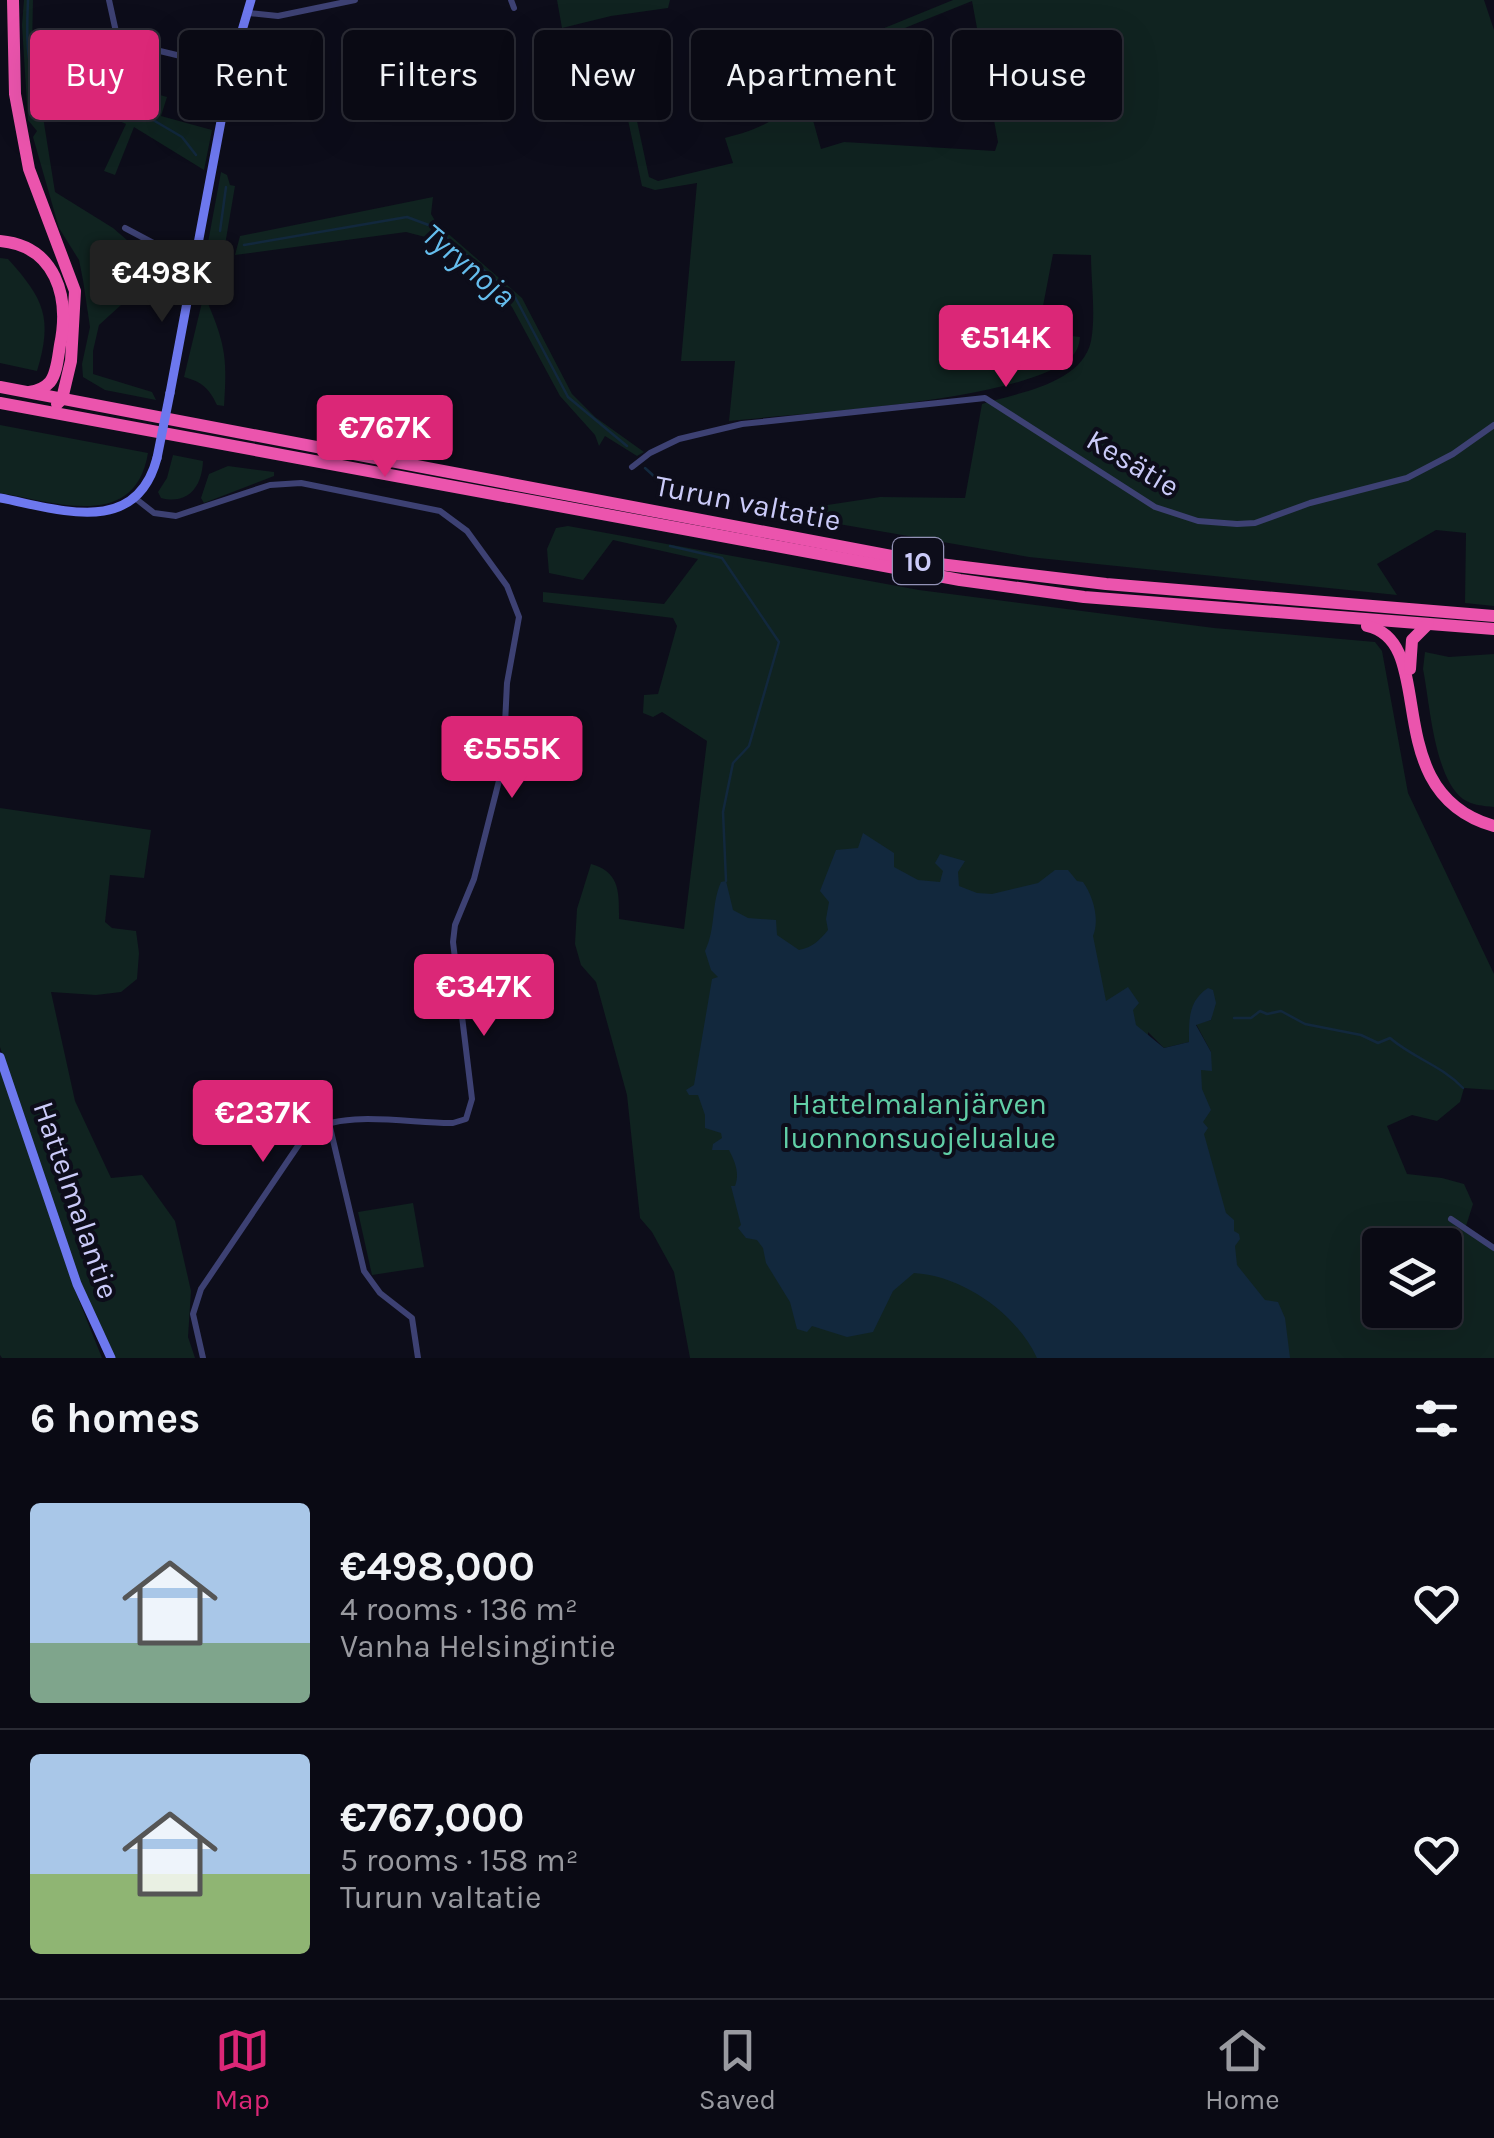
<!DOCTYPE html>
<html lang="en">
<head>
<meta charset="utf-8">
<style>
	body { margin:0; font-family:Karla,sans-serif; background:#181822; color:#f1f3f6; height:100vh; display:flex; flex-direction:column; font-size:38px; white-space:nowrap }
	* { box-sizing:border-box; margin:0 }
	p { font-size:32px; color:#999aa0 }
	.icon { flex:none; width:55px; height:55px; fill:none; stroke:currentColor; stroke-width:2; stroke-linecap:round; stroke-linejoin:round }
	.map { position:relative; height:1358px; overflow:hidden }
	.side { display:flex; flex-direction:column; background:#0a0a14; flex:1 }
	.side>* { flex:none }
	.guide { position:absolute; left:30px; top:30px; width:1435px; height:90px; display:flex; gap:20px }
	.controls { position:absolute; left:1362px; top:1228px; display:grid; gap:20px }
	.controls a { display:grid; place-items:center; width:100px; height:100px; border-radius:10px; background:#0a0a14; box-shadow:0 10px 40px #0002,0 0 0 2px #2a2b34; font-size:50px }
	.price { position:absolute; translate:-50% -85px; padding:0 22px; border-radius:10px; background:#db2777; color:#fff; font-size:32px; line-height:65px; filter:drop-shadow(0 2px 5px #0008) }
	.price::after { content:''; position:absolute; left:50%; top:60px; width:30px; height:22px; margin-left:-15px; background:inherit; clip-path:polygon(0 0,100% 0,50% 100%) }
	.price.selected { background:#222; color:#fff }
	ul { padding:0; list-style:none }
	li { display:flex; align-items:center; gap:30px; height:250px; padding:0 30px }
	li+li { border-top:2px solid #2a2b34 }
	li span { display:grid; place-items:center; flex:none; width:280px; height:200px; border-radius:10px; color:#555 }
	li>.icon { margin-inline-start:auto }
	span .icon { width:120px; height:120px; fill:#fffc; stroke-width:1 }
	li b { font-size:42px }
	h2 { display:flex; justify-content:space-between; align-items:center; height:120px; padding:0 30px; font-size:42px }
	.pill { padding:0 35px; border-radius:10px; background:#0a0a14; box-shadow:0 10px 40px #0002,0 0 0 2px #2a2b34; font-size:35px; line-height:90px }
	.pill.selected { background:#db2777; color:#fff }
	.menu { display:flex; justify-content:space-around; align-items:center; height:140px; border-top:2px solid #2a2b34; background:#0a0a14; font-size:28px; color:#999aa0 }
	.menu a { display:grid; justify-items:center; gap:5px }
	.menu .selected { color:#db2777 }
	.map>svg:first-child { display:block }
	.green { fill:#102320; fill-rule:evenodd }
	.water { fill:#12283d }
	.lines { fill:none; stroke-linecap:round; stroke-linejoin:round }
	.stream { stroke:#12283d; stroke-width:2.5 }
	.street { stroke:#3d4173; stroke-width:6 }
	.secondary { stroke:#6d78ee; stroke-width:9 }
	.highway { stroke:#eb54ad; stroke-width:12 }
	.secondary-bridge { stroke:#6d78ee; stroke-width:9 }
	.labels { text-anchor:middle; stroke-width:8; stroke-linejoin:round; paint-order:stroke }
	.shield { fill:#0d0d1a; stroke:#9292b6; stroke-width:2.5 }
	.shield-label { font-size:28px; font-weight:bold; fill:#cbcbf9 }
	.street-label { font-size:30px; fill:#cbcbf9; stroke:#0d0d1a }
	.park-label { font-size:30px; fill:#61cfa7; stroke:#0d0d1a }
	.water-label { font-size:32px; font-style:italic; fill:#65bded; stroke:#0d0d1a }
</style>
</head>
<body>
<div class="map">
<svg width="1494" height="1358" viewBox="0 0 1494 1358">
	<rect width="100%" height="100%" fill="#0d0d1a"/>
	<!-- green -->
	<g class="green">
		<path d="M24 0H33L32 48 55 192 113 228 135 247 176 256 184 265 177 294 156 273 99 325 93 351V374L152 392 156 400 105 390 83 377 82 364 90 327 83 280 79 260 59 228 33 137 37 131 28 120 22 25Z"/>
		<path d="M557 0H670L668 8 611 16 562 28Z"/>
		<path d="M953 0H1484L1494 30V606L1465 603 1466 533 1436 530 1377 564 1397 595 1029 557 775 513 880 497 965 498 982 404C1017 393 1082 384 1091 341 1096 315 1091 282 1091 255L1053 254 1038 332 1080 337C1079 346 1077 352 1070 358 1021 402 801 413 729 421L735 361H681L697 183 655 190 642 186 617 68 626 70 649 177 658 181 733 163 725 138C749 132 795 119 792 86 791 76 785 64 781 54L790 51 796 70 828 51ZM972 1 998 142 995 151 844 142 821 149 801 77 830 58Z"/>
		<path d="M104 79 167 97 161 116 212 130 204 170 134 127 115 175 104 171 126 124 95 110Z"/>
		<path d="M221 172 227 175 230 185 235 186 225 245 220 250 207 248Z"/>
		<path d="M433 197 431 214 437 224 522 298 572 394 595 417 644 452 637 456 605 436 599 446 595 435 560 396 512 307 503 297 433 239 406 232 235 255 240 236Z"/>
		<path d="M0 258 8 259C44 299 53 318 37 371L0 363Z"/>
		<path d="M204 294C224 341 228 354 224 406L217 405C209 388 202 382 184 377Z"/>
		<path d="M0 425 148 453C135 532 55 502 0 493Z"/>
		<path d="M173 455 203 461C202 487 188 505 161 498L158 492 167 478Z"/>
		<path d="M228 466 274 472V476L204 503 201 498 209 474Z"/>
		<path d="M568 526 919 590 1214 628 1375 642 1382 651 1408 793 1494 974V1090L1464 1088 1460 1102 1437 1121 1412 1115 1387 1126 1407 1174 1442 1178 1464 1184 1473 1204 1466 1226 1494 1245V1358H690L674 1272 652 1232 640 1218 627 1095 596 982 581 965 575 944 577 909 591 864C620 872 619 892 619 919L684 929 707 741 662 712 653 717 643 713 644 695 658 694 677 626 673 618 543 602V592L664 604 698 559 613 540 583 580 549 573 547 549 556 528ZM1208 988 1213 1008 1211 1020 1196 1024 1211 1052 1149 1057 1148 1032 1164 1048 1189 1042ZM1380 1245H1445V1310H1380Z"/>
		<path d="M1425 652 1449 657 1494 654V807C1483 806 1472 805 1463 799 1434 777 1430 704 1423 669Z"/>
		<path d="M0 808 151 830 144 878 110 875 105 922 112 928 136 931 139 953 137 979 121 992 96 995 51 992 75 1101 111 1178 142 1175 175 1221 191 1291 188 1337 195 1358H115L81 1285 0 1047Z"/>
		<path d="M0 1069 74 1288 102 1358H2L0 1355Z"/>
		<path d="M413 1203 424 1267 372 1275 358 1212Z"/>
	</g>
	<!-- water -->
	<path class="water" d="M863 833 894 853V867L918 880 940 882 943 871 935 863 940 854 965 861 958 872 959 886 977 893 992 894 1038 883 1055 870H1068L1077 881 1083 882C1093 896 1100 919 1093 936L1106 1001 1128 987 1139 1003 1133 1010 1136 1025 1164 1048 1189 1042C1189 1020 1188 1001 1208 988L1213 990 1216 1003 1211 1020 1196 1025 1211 1052 1212 1071 1201 1070 1202 1089 1211 1110 1203 1122 1208 1128 1204 1134 1226 1213 1234 1220V1231L1239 1234 1240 1239 1235 1246 1237 1265 1265 1300 1278 1302 1285 1318 1290 1358H1037C1016 1313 963 1276 914 1273L893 1291 873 1332 847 1337 812 1326 807 1332 797 1329 790 1302 766 1263 763 1248 757 1240 746 1238 738 1228 741 1225 731 1186H735C740 1173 735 1162 729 1150H712L713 1144 722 1138 721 1133 705 1128V1115L698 1095H689L686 1090 694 1085 712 979 718 977 711 970 705 951C716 929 711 904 721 882L726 881 733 910 748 918 776 920 777 935 799 950C813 947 819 941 828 930L826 919 829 902 820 891 836 850 858 848Z"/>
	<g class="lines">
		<!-- stream -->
		<g class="stream">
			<path d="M28 0C27 30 22 87 55 103 67 109 89 107 103 108L113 91 152 106 148 117 182 137 196 155"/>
			<path d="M220 231 226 187"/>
			<path d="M244 245 407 217 434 227 515 297 568 397 627 446"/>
			<path d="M645 468 666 487 682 496"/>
			<path d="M670 546 722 558 779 642 749 746 733 763 723 812 726 881"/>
			<path d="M1234 1018H1251L1260 1011 1267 1014 1281 1011 1305 1024 1361 1035 1378 1043 1390 1038C1413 1058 1441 1065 1463 1088"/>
		</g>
		<!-- street -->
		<g class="street">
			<path d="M109 0 118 41 231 68"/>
			<path d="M511 0 514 8"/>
			<path d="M248 13 278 16 355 0"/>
			<path d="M125 228 157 245 196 250"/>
			<path d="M632 467 650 453 679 439 742 424 985 398 1155 507 1198 521 1237 524 1255 523 1310 503 1407 478 1453 454 1494 425"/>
			<path d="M135 498 154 513 176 516 270 485 301 483 440 511 467 531 507 586 519 617 507 683 503 765 474 879 455 925 453 942 472 1099 466 1119 453 1123C412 1124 340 1108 306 1134L201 1289 193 1314 203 1358"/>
			<path d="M329 1123 364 1271 380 1293 412 1318 418 1358"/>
			<path d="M1451 1219 1494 1248"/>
		</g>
		<!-- secondary -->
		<g class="secondary">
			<path d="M170 393 231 68 251 0"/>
			<path d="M0 498C59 509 136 538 157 458"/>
			<path d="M0 1057 77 1284 111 1358"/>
		</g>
		<!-- highway -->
		<g class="highway">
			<path d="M13 0 15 94 29 169 75 291 71 361 62 399 57 404"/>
			<path d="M0 241C56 246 70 297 60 345 58 357 57 373 50 382 44 389 37 391 29 392"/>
			<path d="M0 387 923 562 1106 584 1494 616"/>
			<path d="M0 403 960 580 1084 597 1494 629"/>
			<path d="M1367 626C1441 642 1375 792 1494 826"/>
			<path d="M1410 669 1412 640 1428 624"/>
		</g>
		<!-- secondary-bridge -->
		<path class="secondary-bridge" d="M157 458 170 393"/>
	</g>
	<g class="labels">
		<!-- shield labels -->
		<rect class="shield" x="893" y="538" width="50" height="46" rx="8"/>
		<g class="shield-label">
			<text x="918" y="571">10</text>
		</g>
		<!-- street labels -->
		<g class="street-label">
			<text transform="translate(1133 463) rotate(31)" y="10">Kesätie</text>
			<text transform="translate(748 503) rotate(11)" y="10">Turun valtatie</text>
			<text transform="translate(76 1200) rotate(71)" y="10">Hattelmalantie</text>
		</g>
		<!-- park labels -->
		<g class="park-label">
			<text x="919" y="1114">Hattelmalanjärven<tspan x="919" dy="34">luonnonsuojelualue</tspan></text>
		</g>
		<!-- water labels -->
		<g class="water-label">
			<text transform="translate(469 265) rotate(40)" y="11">Tyrynoja</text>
		</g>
	</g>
</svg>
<div class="controls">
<a><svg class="icon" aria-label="layers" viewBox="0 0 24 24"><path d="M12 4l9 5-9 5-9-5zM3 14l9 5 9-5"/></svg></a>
</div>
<b class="price selected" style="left:162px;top:325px">€498K</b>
<b class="price" style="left:1006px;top:390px">€514K</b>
<b class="price" style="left:385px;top:480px">€767K</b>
<b class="price" style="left:512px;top:801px">€555K</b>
<b class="price" style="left:484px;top:1039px">€347K</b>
<b class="price" style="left:263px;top:1165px">€237K</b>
<div class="guide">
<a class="pill selected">Buy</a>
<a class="pill">Rent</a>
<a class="pill">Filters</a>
<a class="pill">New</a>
<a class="pill">Apartment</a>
<a class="pill">House</a>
</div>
</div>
<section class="side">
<h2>6 homes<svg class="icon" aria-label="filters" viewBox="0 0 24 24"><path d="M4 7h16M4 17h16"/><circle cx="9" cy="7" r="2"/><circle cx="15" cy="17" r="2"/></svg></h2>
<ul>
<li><span style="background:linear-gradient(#a9c7e8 70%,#7fa58c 0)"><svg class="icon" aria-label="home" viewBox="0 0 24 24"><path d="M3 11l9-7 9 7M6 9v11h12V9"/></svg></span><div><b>€498,000</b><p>4 rooms · 136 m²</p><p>Vanha Helsingintie</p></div><svg class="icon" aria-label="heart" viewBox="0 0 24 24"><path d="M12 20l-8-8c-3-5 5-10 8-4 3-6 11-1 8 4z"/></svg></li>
<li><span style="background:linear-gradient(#a9c7e8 60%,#8fb573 0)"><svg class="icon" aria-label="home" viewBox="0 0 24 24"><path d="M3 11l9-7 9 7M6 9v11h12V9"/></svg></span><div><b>€767,000</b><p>5 rooms · 158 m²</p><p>Turun valtatie</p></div><svg class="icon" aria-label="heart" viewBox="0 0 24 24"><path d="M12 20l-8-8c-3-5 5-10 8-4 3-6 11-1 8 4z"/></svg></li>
</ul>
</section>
<nav class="menu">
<a class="selected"><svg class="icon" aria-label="map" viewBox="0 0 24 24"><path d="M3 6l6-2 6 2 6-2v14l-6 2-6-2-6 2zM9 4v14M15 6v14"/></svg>Map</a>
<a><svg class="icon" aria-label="saved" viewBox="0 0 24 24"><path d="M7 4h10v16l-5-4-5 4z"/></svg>Saved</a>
<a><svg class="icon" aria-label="home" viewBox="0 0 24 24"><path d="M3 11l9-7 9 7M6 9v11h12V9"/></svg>Home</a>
</nav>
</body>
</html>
